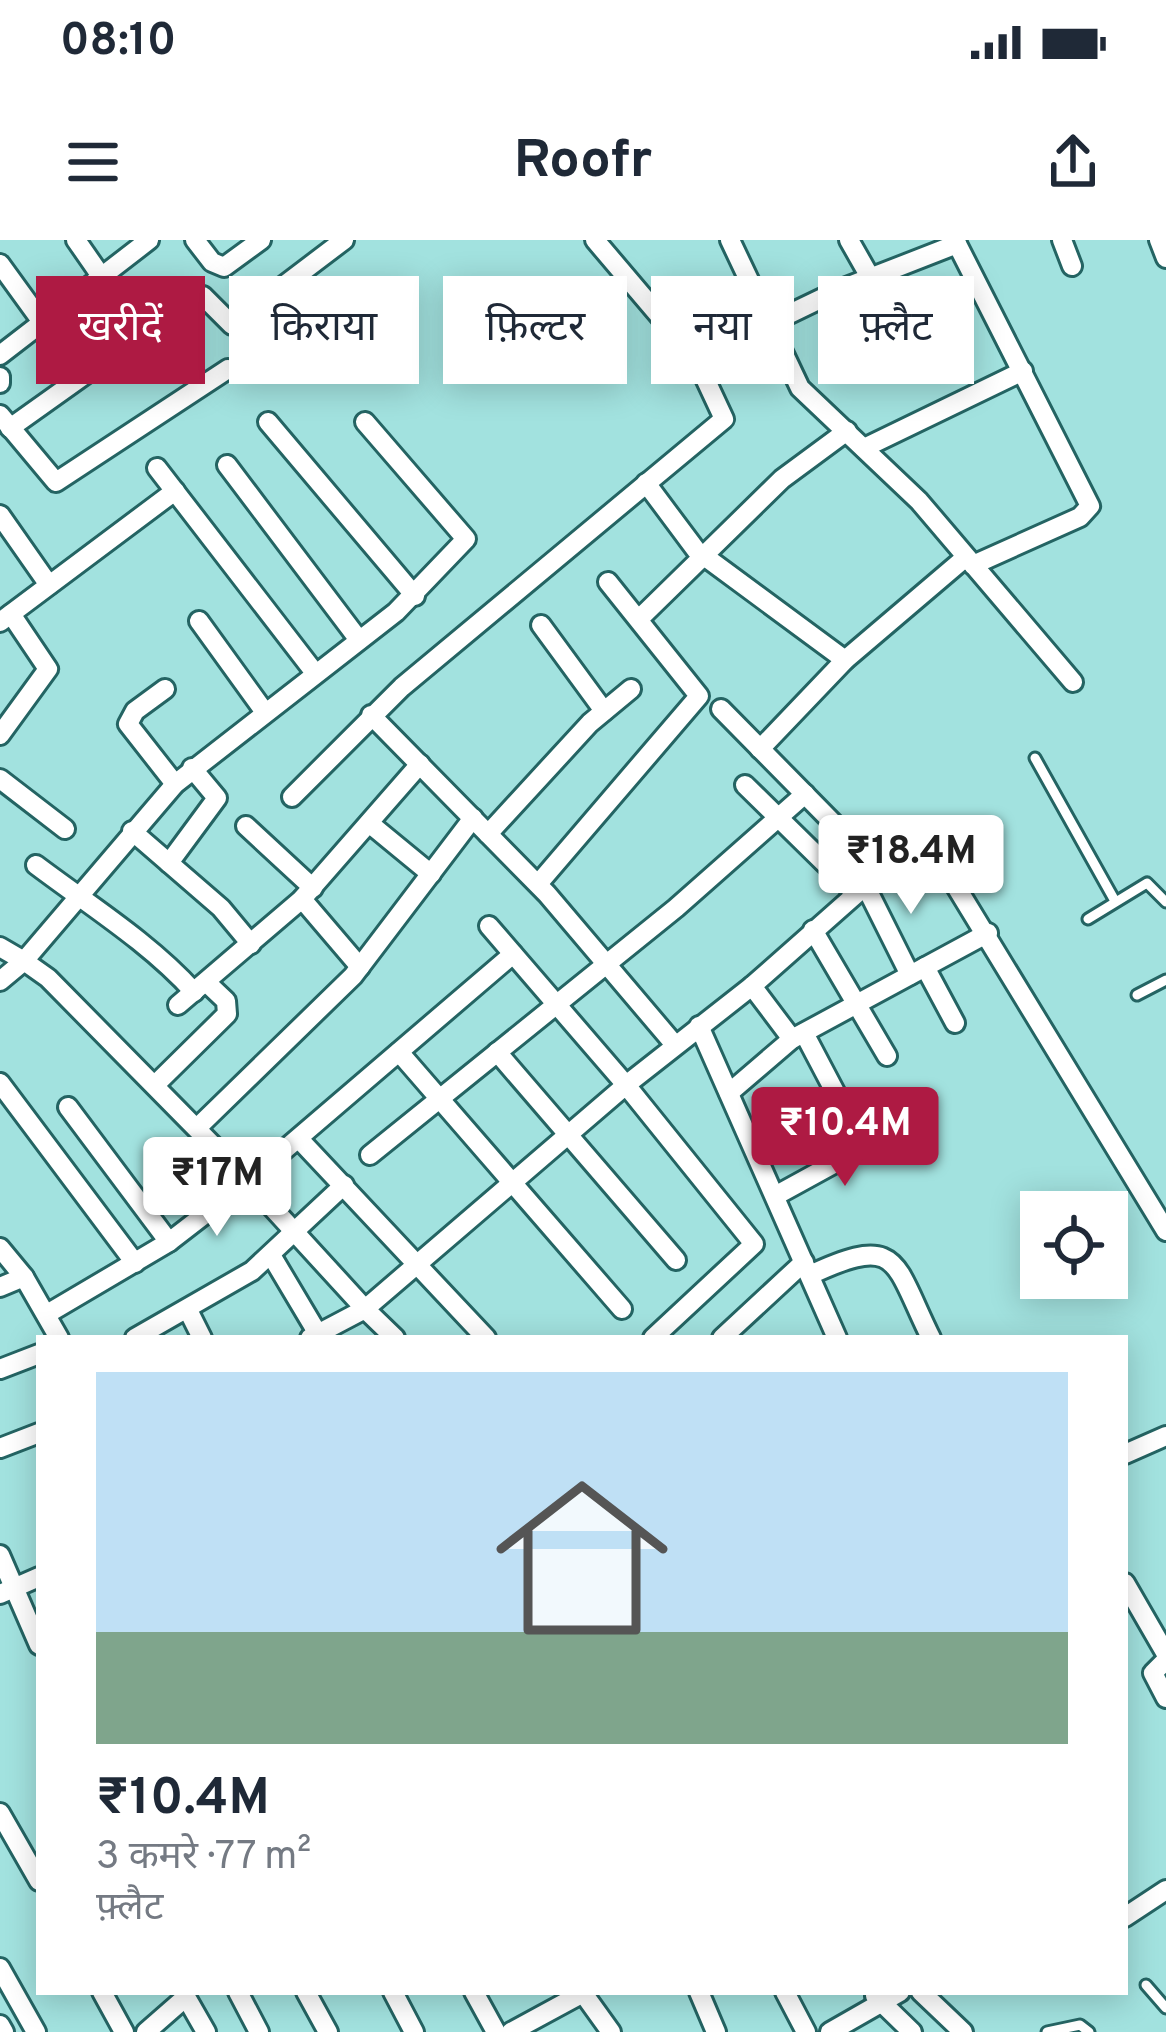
<!DOCTYPE html>
<html lang="hi">
<head>
<meta charset="utf-8">
<style>
	body { margin:0; font-family:Overpass,"Noto Sans Devanagari",sans-serif; background:#f2f2f3; color:#1f2937; height:100vh; display:flex; flex-direction:column; font-size:45px; white-space:nowrap }
	* { box-sizing:border-box; margin:0 }
	p { font-size:39px; color:#747a83 }
	.icon { flex:none; width:66px; height:66px; fill:none; stroke:currentColor; stroke-width:2; stroke-linecap:round; stroke-linejoin:round }
	.map { position:relative; flex:1; overflow:hidden }
	.panel { position:absolute; left:36px; top:1095px; width:1092px; height:660px; display:flex; flex-direction:column; background:#fff; border-radius:0px; box-shadow:0 6px 30px #0003 }
	.panel>* { flex:none }
	.top-card { position:absolute; left:36px; top:36px; width:1095px; height:108px; display:flex; gap:24px }
	.fabs { position:absolute; left:1020px; top:951px; display:grid; gap:24px }
	.fabs a { display:grid; place-items:center; width:108px; height:108px; border-radius:0px; background:#fff; box-shadow:0 6px 30px #0003; font-size:60px }
	.price { position:absolute; translate:-50% -102px; padding:0 27px; border-radius:12px; background:#fff; color:#222; font-size:39px; line-height:78px; filter:drop-shadow(0 3px 6px #0008) }
	.price::after { content:''; position:absolute; left:50%; top:72px; width:36px; height:27px; margin-left:-18px; background:inherit; clip-path:polygon(0 0,100% 0,50% 100%) }
	.price.active { background:#ae1a43; color:#fff }
	ul { padding:0; list-style:none }
	li { display:grid; align-content:center; gap:24px; height:636px; padding:0 60px }
	li span { display:grid; place-items:center; height:372px; border-radius:0px; color:#555 }
	li>.icon { margin-inline-start:auto }
	span .icon { width:216px; height:216px; fill:#fffc; stroke-width:1 }
	li b { font-size:51px }
	.tag { padding:0 42px; border-radius:0px; background:#fff; box-shadow:0 6px 30px #0003; font-size:42px; line-height:108px }
	.tag.active { background:#ae1a43; color:#fff }
	.status { display:flex; justify-content:space-between; align-items:center; height:84px; padding:0 60px; background:#fff; direction:ltr }
	.status svg { height:33px; fill:currentColor }
	header { display:flex; justify-content:space-between; align-items:center; height:156px; padding:0 60px; background:#fff; font-size:54px; font-weight:700 }
	.map>svg:first-child { display:block }
	.lines { fill:none; stroke-linecap:round; stroke-linejoin:round }
	.lane-casing { stroke:#246463; stroke-width:15 }
	.street-casing { stroke:#246463; stroke-width:24 }
	.lane { stroke:#fff; stroke-width:9 }
	.street { stroke:#fff; stroke-width:18 }
</style>
</head>
<body>
<div class="status"><b>08:10</b><svg viewBox="0 0 49 12"><path d="M0 12V9h3v3zM5 12V6h3v6zM10 12V3h3v9zM15 12V0h3v12zM26 1h20v11H26zM47 4h2v5h-2z"/></svg></div>
<header><svg class="icon" aria-label="menu" viewBox="0 0 24 24"><path d="M4 6h16M4 12h16M4 18h16"/></svg>Roofr<svg class="icon" aria-label="share" viewBox="0 0 24 24"><path d="M12 15V3M7 8l5-5 5 5M5 13v7h14v-7"/></svg></header>
<div class="map">
<svg width="1166" height="1792" viewBox="0 0 1166 1792">
	<rect width="100%" height="100%" fill="#a2e2df"/>
	<g class="lines">
		<defs>
			<g id="lane">
				<path d="M1035 518 1115 661"/>
				<path d="M1088 679 1147 643 1166 662"/>
				<path d="M1137 755 1166 740"/>
				<path d="M1146 1745 1166 1768"/>
				<path d="M1047 1792 1080 1785 1089 1792"/>
			</g>
			<g id="street">
				<path d="M76 0 101 36"/>
				<path d="M195 0 212 22 224 27 261 0"/>
				<path d="M595 0 696 119 839 50 957 4"/>
				<path d="M730 0 800 148 919 261 1073 442"/>
				<path d="M849 0 870 37"/>
				<path d="M955 0 1090 266 1080 277 973 325"/>
				<path d="M1062 0 1072 26"/>
				<path d="M1159 0 1166 18"/>
				<path d="M0 24 42 82"/>
				<path d="M75 56 116 115"/>
				<path d="M0 115 149 0"/>
				<path d="M0 137V143"/>
				<path d="M0 175 56 242 228 129"/>
				<path d="M268 182 415 356"/>
				<path d="M365 182 466 299 396 372 175 544 24 721 48 738 248 941 513 714"/>
				<path d="M10 188 194 57 203 56 232 85 344 0"/>
				<path d="M864 208 1023 131"/>
				<path d="M227 225 359 400"/>
				<path d="M157 228 315 433"/>
				<path d="M646 243 696 310 845 420"/>
				<path d="M0 275 49 345"/>
				<path d="M639 379 782 239 847 191"/>
				<path d="M199 381 264 471"/>
				<path d="M0 382 175 251"/>
				<path d="M541 385 604 471"/>
				<path d="M165 449 135 471 128 484 175 544"/>
				<path d="M721 469 845 595 823 621"/>
				<path d="M371 475 547 654 675 805"/>
				<path d="M0 495 48 429 11 374"/>
				<path d="M760 509 845 420 966 317"/>
				<path d="M0 539 65 589"/>
				<path d="M745 545 854 652"/>
				<path d="M292 557 402 447 724 179 696 119"/>
				<path d="M369 583 431 634"/>
				<path d="M246 586 313 648"/>
				<path d="M132 591 221 668 251 704"/>
				<path d="M488 594 590 483 631 449"/>
				<path d="M169 623 217 558 192 528"/>
				<path d="M36 625C89 665 150 703 194 752"/>
				<path d="M864 643 910 735"/>
				<path d="M538 644 699 456 608 342"/>
				<path d="M302 659 360 727"/>
				<path d="M489 686 626 845 752 746 924 594 1166 991"/>
				<path d="M813 690 887 816"/>
				<path d="M0 707 24 721 0 741"/>
				<path d="M925 727 955 783"/>
				<path d="M752 746 792 799"/>
				<path d="M178 765 302 659 420 524"/>
				<path d="M699 786 837 1098"/>
				<path d="M804 793 864 907"/>
				<path d="M399 812 622 1069"/>
				<path d="M497 812 676 1020"/>
				<path d="M0 843 135 1023"/>
				<path d="M157 843 227 774 226 761 206 742"/>
				<path d="M729 853 792 799 988 693"/>
				<path d="M68 867 169 1002"/>
				<path d="M199 886 353 736 473 578"/>
				<path d="M299 899 486 1098"/>
				<path d="M370 915 676 668 805 554"/>
				<path d="M775 956 888 894"/>
				<path d="M0 1008 24 1037 59 1098"/>
				<path d="M271 1015 318 1094"/>
				<path d="M810 1035C900 993 893 1021 931 1098"/>
				<path d="M0 1047 24 1037"/>
				<path d="M188 1070 202 1098"/>
				<path d="M47 1074 169 1002 248 941 365 1069 626 845 754 1004 653 1098"/>
				<path d="M135 1098 252 1031 344 945"/>
				<path d="M310 1098 365 1069 395 1098"/>
				<path d="M722 1098 804 1022"/>
				<path d="M0 1129 39 1114"/>
				<path d="M0 1208 39 1193"/>
				<path d="M1125 1214 1166 1196"/>
				<path d="M0 1315 39 1405"/>
				<path d="M1125 1343 1166 1414"/>
				<path d="M0 1354 39 1337"/>
				<path d="M1166 1420 1153 1433 1166 1458"/>
				<path d="M0 1573 39 1641"/>
				<path d="M1125 1677 1166 1650"/>
				<path d="M0 1728 36 1792"/>
				<path d="M102 1752 124 1792"/>
				<path d="M238 1752 259 1792"/>
				<path d="M306 1752 328 1792"/>
				<path d="M393 1752 414 1792"/>
				<path d="M474 1752 496 1792"/>
				<path d="M699 1752 716 1792"/>
				<path d="M785 1752 806 1792"/>
				<path d="M921 1752 963 1792"/>
				<path d="M875 1756 912 1792"/>
				<path d="M186 1757 206 1792"/>
				<path d="M0 1785 4 1792"/>
				<path d="M146 1792 186 1757 184 1752"/>
				<path d="M511 1792 583 1753 611 1792"/>
				<path d="M830 1792 900 1752"/>
			</g>
		</defs>
		<!-- lane casing -->
		<use href="#lane" class="lane-casing"/>
		<!-- street casing -->
		<use href="#street" class="street-casing"/>
		<!-- lane -->
		<use href="#lane" class="lane"/>
		<!-- street -->
		<use href="#street" class="street"/>
	</g>
</svg>
<div class="fabs">
<a><svg class="icon" aria-label="locate" viewBox="0 0 24 24"><circle cx="12" cy="12" r="6"/><path d="M12 2v4M12 18v4M2 12h4M18 12h4"/></svg></a>
</div>
<b class="price" style="left:911px;top:677px">₹18.4M</b>
<b class="price active" style="left:845px;top:949px">₹10.4M</b>
<b class="price" style="left:217px;top:999px">₹17M</b>
<div class="top-card">
<a class="tag active">खरीदें</a>
<a class="tag">किराया</a>
<a class="tag">फ़िल्टर</a>
<a class="tag">नया</a>
<a class="tag">फ़्लैट</a>
</div>
<section class="panel">
<ul>
<li><span style="background:linear-gradient(#bfe0f5 70%,#7fa58c 0)"><svg class="icon" aria-label="home" viewBox="0 0 24 24"><path d="M3 11l9-7 9 7M6 9v11h12V9"/></svg></span><div><b>₹10.4M</b><p>3 कमरे · 77 m²</p><p>फ़्लैट</p></div></li>
</ul>
</section>
</div>
</body>
</html>
